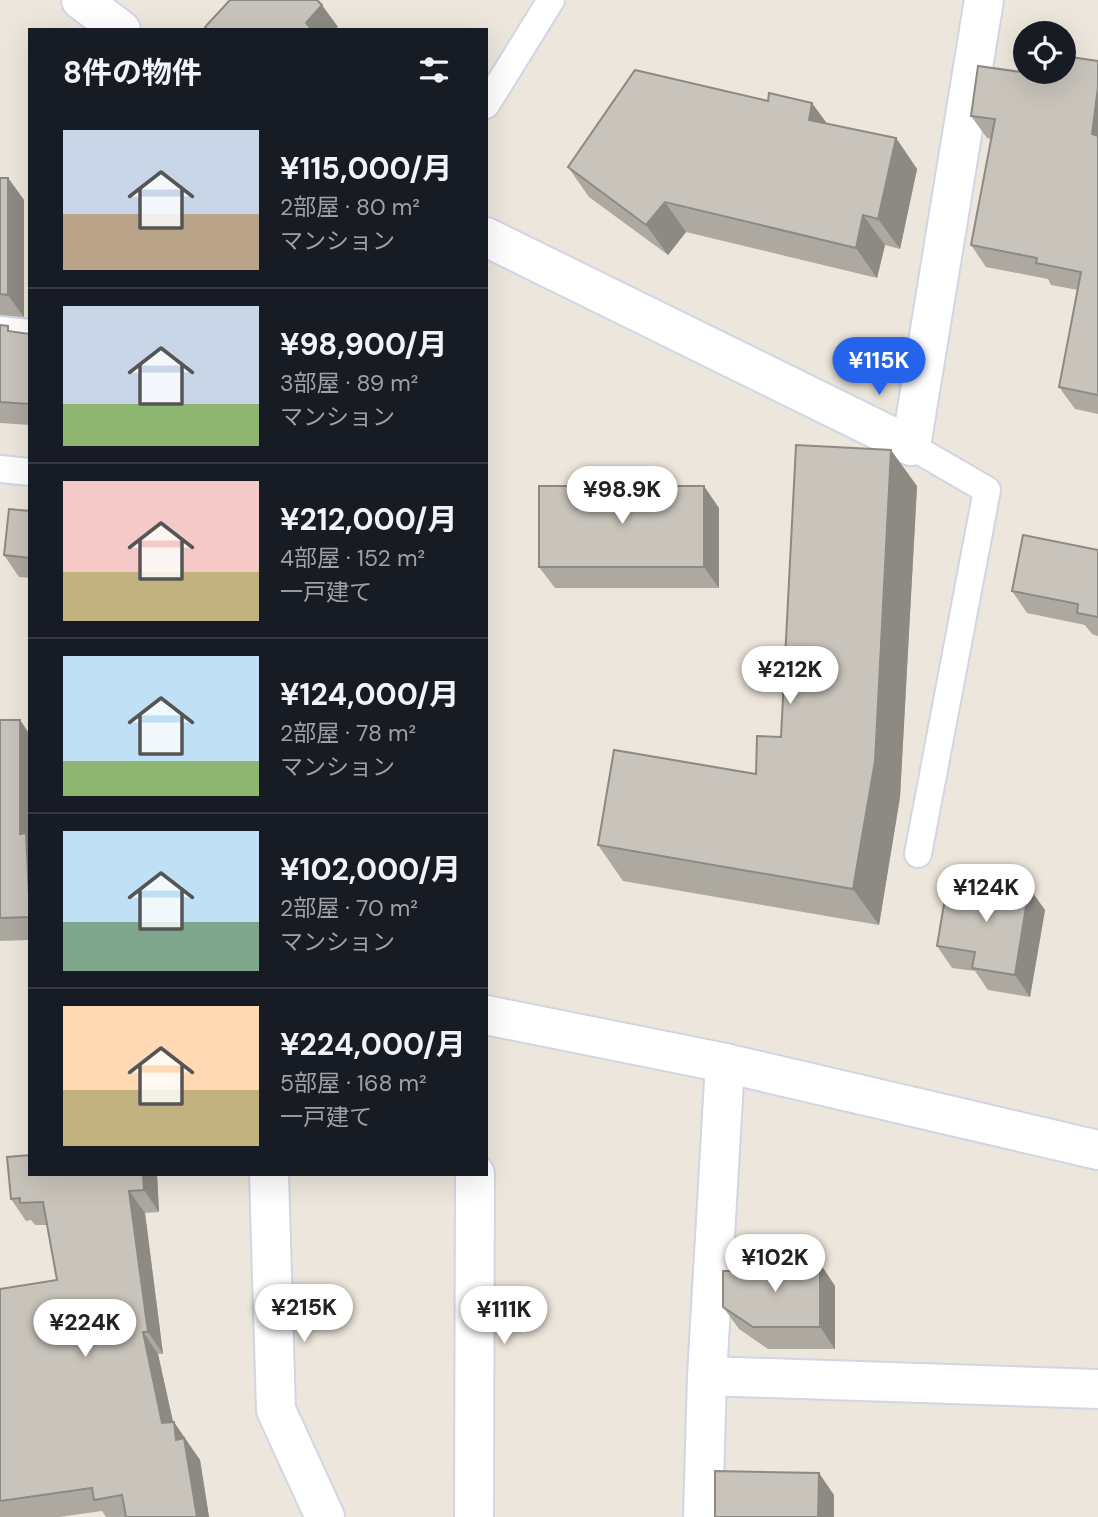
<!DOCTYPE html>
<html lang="ja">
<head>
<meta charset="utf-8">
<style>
	body { margin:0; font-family:"DM Sans","Noto Sans JP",sans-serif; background:#242831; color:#f1f3f6; height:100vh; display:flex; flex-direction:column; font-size:26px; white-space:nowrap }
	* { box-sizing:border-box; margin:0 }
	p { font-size:23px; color:#9ea1a6 }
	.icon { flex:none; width:38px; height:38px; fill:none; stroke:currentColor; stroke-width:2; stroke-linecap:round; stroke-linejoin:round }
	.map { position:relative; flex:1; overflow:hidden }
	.sheet { position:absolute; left:28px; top:28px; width:460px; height:1148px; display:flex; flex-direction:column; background:#171b24; border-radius:0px; box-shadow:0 7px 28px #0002 }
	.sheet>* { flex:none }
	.tools { position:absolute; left:1013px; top:21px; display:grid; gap:14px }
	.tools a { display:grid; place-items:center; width:63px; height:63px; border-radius:50%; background:#171b24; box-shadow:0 7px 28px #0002; font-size:35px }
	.price { position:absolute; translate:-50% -60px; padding:0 16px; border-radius:24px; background:#fff; color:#222; font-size:23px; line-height:46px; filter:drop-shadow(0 2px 4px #0008) }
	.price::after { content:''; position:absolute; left:50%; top:42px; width:21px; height:16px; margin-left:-10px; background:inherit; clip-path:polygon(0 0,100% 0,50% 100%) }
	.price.on { background:#2563eb; color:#fff }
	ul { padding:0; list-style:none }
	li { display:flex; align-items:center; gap:21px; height:175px; padding:0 35px }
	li+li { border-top:2px solid #363941 }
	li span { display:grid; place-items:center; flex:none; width:196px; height:140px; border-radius:0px; color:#555 }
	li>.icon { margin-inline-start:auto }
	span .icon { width:84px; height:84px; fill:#fffc; stroke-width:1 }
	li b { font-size:30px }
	h2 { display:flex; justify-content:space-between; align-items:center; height:84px; padding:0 35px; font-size:30px }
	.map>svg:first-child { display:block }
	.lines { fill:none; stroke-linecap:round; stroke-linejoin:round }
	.service-casing { stroke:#d1d5e4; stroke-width:30 }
	.minor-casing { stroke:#d1d5e4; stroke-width:42 }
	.service { stroke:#fff; stroke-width:26 }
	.minor { stroke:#fff; stroke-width:38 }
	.wall { fill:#ada9a1 }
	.shaded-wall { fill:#8d8983 }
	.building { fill:#c9c4bb; stroke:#8d8983; stroke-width:2 }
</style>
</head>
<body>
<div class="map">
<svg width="1098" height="1517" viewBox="0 0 1098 1517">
	<rect width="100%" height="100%" fill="#ede6dc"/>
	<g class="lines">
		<defs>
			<g id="service">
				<path d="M486 105 551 0"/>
				<path d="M0 330 30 333"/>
				<path d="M911 446 987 490 918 854"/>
				<path d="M0 469 30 472"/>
			</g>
			<g id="minor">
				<path d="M81 0 121 30"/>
				<path d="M486 237 911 446 984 0"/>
				<path d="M486 1015 725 1063 1098 1150"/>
				<path d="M269 1174 276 1410 325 1517"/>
				<path d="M707 1376 1098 1389"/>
				<path d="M474 1517 475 1174"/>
				<path d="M703 1517 707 1376 725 1063"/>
			</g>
		</defs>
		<!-- service casing -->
		<use href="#service" class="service-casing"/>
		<!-- minor casing -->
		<use href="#minor" class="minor-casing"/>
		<!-- service -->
		<use href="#service" class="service"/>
		<!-- minor -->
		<use href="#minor" class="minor"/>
	</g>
	<!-- wall -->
	<g class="wall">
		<path d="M1098 61V414L1075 409 1059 387 1078 290 1051 285 1048 279 986 267 971 245 991 139 987 138 971 116Z"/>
		<path d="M827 124 896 138 917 169 900 249 885 245 877 278 686 232 668 255 589 197 568 167Z"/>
		<path d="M0 178H8L24 200V317L0 315Z"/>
		<path d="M0 325 12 332 30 334V425L0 423Z"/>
		<path d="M917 486 900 797 879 925 623 881 598 845 756 774 781 737Z"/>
		<path d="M719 508V588H555L539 567Z"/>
		<path d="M30 511V578L19 577 4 555Z"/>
		<path d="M1098 550V636L1092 634 1085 625 1027 613 1012 591Z"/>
		<path d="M0 720H20L30 735V940L0 941Z"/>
		<path d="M1029 888 1045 910 1030 997 988 990 975 971 952 968 937 946 977 891Z"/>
		<path d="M30 1174H157L159 1212 145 1213 163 1354H158L173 1422 200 1460 209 1517H106L102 1511 59 1517H0V1289L57 1280 47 1225H35L31 1220 26 1221 11 1199Z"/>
		<path d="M817 1259 835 1286V1349H768L739 1329 723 1307 754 1271Z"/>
	</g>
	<!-- shaded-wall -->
	<g class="shaded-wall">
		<path d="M322 5 338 27 335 30H308L306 23Z"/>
		<path d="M1098 87V143L1092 134Z"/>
		<path d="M812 103 834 133 809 120Z"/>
		<path d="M896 138 917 169 900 249 878 219Z"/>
		<path d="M8 178 24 200V317L8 295Z"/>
		<path d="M665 202 686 232 668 255 646 225Z"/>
		<path d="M863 215 885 245 877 278 856 248Z"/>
		<path d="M891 450 917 486 900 797 879 925 853 889Z"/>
		<path d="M704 486 719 508V588L704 567Z"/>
		<path d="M20 720 30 735V910L20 834Z"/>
		<path d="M1029 888 1045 910 1030 997 1015 975Z"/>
		<path d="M143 1174H157L159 1212 144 1190Z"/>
		<path d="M129 1191 145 1213 163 1354 148 1332Z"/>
		<path d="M817 1259 835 1286V1349L820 1327Z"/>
		<path d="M143 1332 158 1354 175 1431 174 1422 200 1460 209 1517H197L162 1423Z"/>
		<path d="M819 1473 834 1495V1517H818Z"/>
	</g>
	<!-- building -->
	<g class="building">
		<path d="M230 0H317L322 5 306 23 310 27 308 30H208L205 27Z"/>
		<path d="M1064 56 1098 61V87L1092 134 1098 136V395L1059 387 1081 272 1036 263 1037 258 971 245 995 119 971 116 978 66 1049 76V72H1064Z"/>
		<path d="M635 70 768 101 769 93 812 103 809 120 896 138 878 219 863 215 856 248 665 202 646 225 568 167Z"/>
		<path d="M0 178H8V295L0 294Z"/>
		<path d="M0 325 8 326V331L30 334V404L0 402Z"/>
		<path d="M796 445 891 450 875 761 853 889 598 845 614 750 756 774 757 736 781 737Z"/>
		<rect x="539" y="486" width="165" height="81"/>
		<path d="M9 509 30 511V558L4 555Z"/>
		<path d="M1023 535 1098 550V617L1077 613 1078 604 1012 591Z"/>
		<path d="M0 720H20V834L26 833 30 917 0 918Z"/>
		<path d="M979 879 1029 888 1015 975 972 968 975 952 937 946 947 886 977 891Z"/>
		<path d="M30 1155V1174H143L144 1190 129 1191 148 1332H143L162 1423 174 1422 176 1440 184 1438 197 1517H126L122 1495 94 1500 92 1488 0 1501V1289L57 1280 43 1202 20 1203V1198L11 1199 7 1157Z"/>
		<path d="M757 1259H817V1264H820V1327H753L723 1307V1271H754Z"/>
		<path d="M715 1471 819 1473 818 1517H715Z"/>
	</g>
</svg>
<div class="tools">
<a><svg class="icon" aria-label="locate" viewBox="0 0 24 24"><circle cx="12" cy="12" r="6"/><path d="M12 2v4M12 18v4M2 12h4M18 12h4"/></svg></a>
</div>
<b class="price on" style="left:879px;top:397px">¥115K</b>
<b class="price" style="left:622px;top:526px">¥98.9K</b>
<b class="price" style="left:790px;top:706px">¥212K</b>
<b class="price" style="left:986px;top:924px">¥124K</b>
<b class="price" style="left:775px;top:1294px">¥102K</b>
<b class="price" style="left:304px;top:1344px">¥215K</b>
<b class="price" style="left:504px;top:1346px">¥111K</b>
<b class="price" style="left:85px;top:1359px">¥224K</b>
<section class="sheet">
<h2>8件の物件<svg class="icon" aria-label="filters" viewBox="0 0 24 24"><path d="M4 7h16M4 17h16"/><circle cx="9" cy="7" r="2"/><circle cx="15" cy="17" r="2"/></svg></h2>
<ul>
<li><span style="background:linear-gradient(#c9d6e8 60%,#b9a48a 0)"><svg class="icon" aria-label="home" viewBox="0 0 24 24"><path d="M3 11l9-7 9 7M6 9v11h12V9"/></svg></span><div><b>¥115,000/月</b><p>2部屋 · 80 m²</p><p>マンション</p></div></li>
<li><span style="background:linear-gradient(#c9d6e8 70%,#8fb573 0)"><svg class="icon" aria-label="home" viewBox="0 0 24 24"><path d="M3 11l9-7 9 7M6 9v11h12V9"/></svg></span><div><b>¥98,900/月</b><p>3部屋 · 89 m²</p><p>マンション</p></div></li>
<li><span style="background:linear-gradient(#f6c9c9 65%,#c2b280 0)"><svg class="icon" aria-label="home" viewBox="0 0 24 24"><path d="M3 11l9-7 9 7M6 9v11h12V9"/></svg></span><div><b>¥212,000/月</b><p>4部屋 · 152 m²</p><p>一戸建て</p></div></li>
<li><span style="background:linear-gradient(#bfe0f5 75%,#8fb573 0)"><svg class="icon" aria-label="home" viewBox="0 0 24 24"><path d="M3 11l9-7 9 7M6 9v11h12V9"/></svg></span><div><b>¥124,000/月</b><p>2部屋 · 78 m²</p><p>マンション</p></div></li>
<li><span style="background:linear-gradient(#bfe0f5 65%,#7fa58c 0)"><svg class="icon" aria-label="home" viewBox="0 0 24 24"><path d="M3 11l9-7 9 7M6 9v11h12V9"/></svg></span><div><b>¥102,000/月</b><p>2部屋 · 70 m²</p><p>マンション</p></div></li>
<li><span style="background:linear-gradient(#ffd9b3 60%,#c2b280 0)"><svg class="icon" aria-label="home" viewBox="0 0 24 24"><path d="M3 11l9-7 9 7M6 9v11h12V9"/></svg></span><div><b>¥224,000/月</b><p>5部屋 · 168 m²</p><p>一戸建て</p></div></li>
</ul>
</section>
</div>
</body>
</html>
